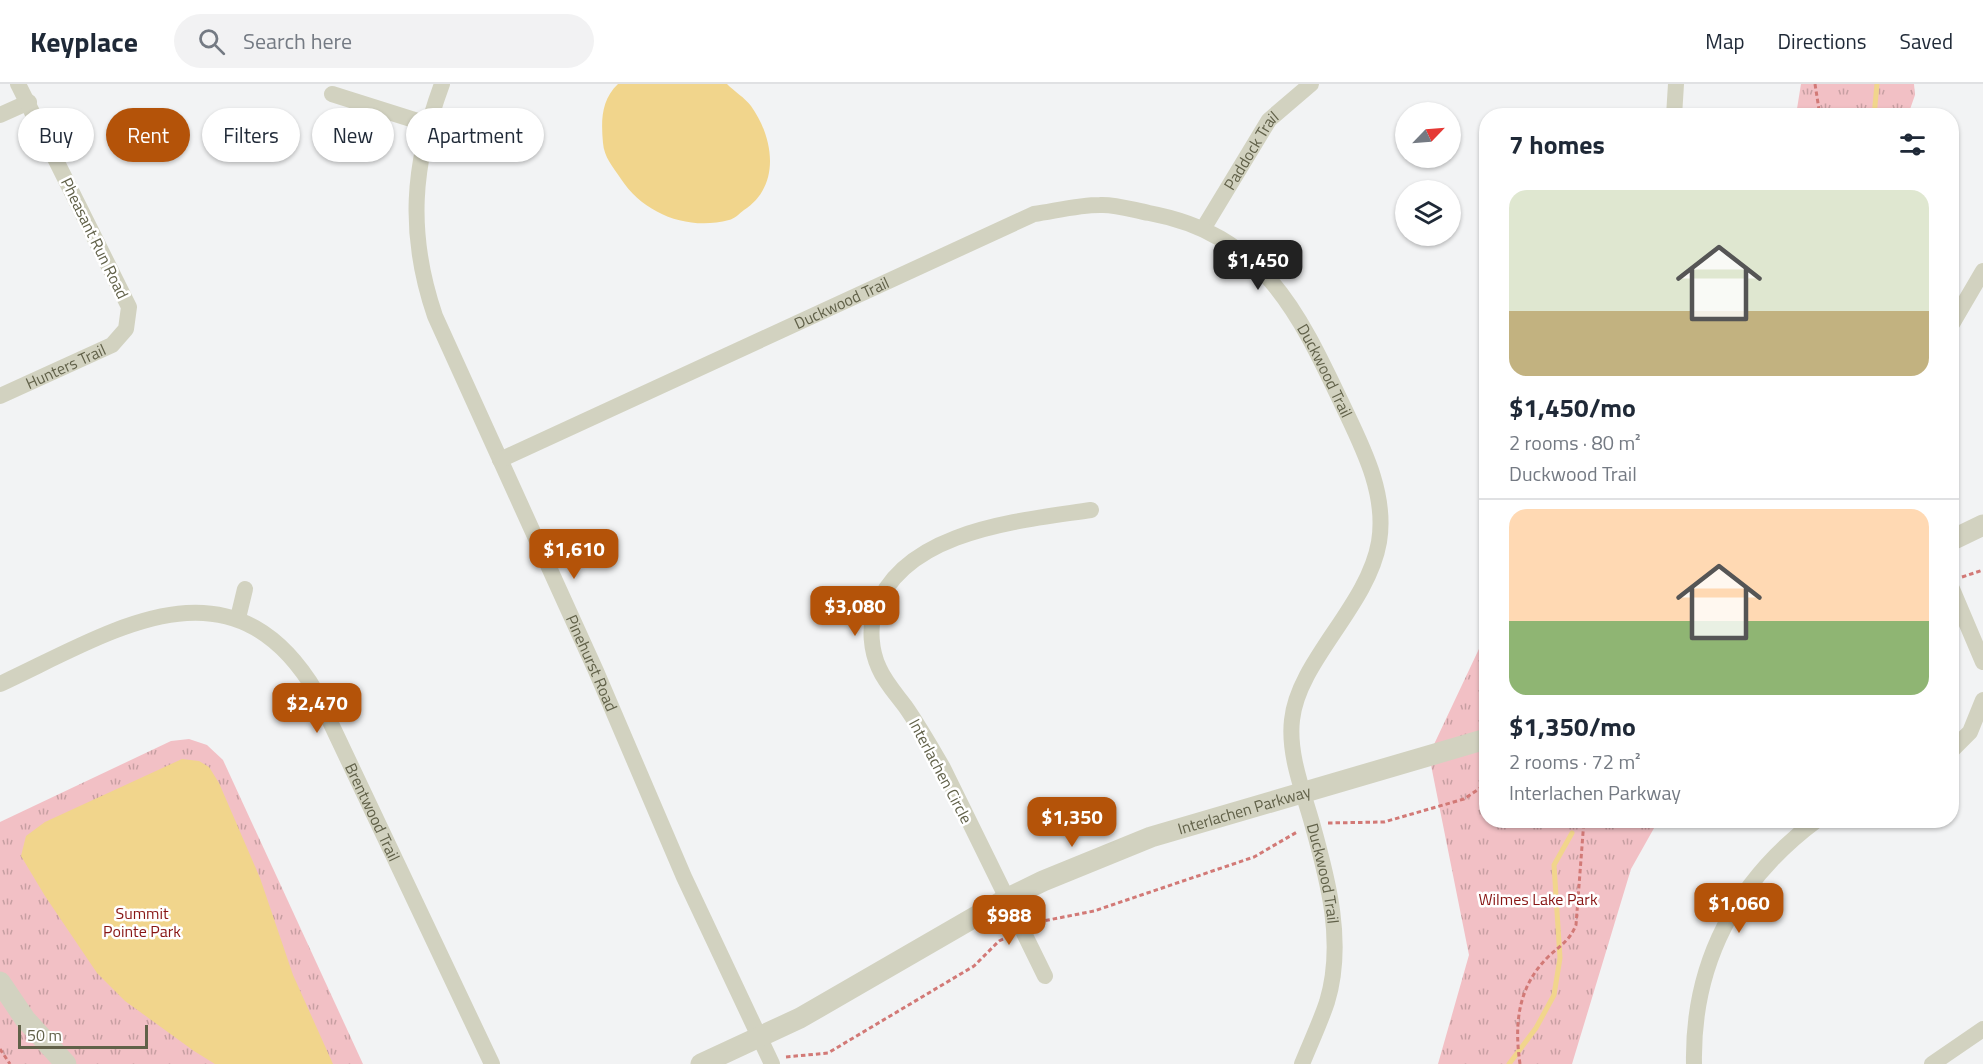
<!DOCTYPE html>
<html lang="en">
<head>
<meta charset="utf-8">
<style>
	body { margin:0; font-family:"Titillium Web",sans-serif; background:#f2f2f3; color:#1f2937; height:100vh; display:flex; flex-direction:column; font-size:22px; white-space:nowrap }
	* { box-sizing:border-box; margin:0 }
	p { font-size:20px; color:#747a83 }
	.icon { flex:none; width:33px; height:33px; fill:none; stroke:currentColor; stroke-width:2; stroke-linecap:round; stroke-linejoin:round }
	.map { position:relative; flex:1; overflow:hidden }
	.side { position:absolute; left:1479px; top:24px; width:480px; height:720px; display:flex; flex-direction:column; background:#fff; border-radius:24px; box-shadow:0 2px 4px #0004 }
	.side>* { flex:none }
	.guide { position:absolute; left:18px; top:24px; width:570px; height:54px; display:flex; gap:12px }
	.needle { width:39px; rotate:65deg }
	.tools { position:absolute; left:1395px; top:18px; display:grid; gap:12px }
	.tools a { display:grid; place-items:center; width:66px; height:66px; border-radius:50%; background:#fff; box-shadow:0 2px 4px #0004; font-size:30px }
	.scale { position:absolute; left:18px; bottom:15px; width:130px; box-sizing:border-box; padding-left:6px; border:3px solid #616149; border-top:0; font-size:16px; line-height:21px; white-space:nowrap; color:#616149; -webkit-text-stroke:4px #fff; paint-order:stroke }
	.price { position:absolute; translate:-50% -51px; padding:0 14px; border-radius:12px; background:#b45309; color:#fff; font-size:20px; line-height:39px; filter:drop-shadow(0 2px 3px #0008) }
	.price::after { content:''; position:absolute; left:50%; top:36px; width:18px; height:14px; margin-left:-9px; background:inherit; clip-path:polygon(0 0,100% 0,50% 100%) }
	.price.selected { background:#222; color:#fff }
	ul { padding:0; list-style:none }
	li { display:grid; align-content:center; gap:12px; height:318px; padding:0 30px }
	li+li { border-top:2px solid #e0e1e3 }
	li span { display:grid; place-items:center; height:186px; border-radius:18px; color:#555 }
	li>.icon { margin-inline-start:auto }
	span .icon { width:108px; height:108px; fill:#fffc; stroke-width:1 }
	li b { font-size:26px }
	h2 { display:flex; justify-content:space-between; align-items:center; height:72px; padding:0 30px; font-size:26px }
	.pill { padding:0 21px; border-radius:27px; background:#fff; box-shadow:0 2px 4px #0004; font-size:21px; line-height:54px }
	.pill.selected { background:#b45309; color:#fff }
	header { display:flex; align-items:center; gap:36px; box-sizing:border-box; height:84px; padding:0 30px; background:#fff; border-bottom:2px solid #e0e1e3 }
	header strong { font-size:28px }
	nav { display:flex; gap:33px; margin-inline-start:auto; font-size:21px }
	.search { width:420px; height:54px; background:#f2f2f3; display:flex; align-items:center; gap:15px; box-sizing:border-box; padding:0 21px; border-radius:33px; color:#747a83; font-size:22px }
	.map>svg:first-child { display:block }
	.park { fill:url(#park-tufts) }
	.water { fill:#f1d58c }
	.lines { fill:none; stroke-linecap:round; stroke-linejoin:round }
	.stream { stroke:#f1d58c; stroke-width:5 }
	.path { stroke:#d27976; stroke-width:3; stroke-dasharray:4.5 3; stroke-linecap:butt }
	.minor { stroke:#d2d2c0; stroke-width:16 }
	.tertiary { stroke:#d2d2c0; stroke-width:21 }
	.labels { text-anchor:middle; stroke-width:5; stroke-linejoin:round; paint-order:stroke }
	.street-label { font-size:16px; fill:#616149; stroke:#fff }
	.park-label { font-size:16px; fill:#881614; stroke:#fff }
</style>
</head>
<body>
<header>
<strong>Keyplace</strong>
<div class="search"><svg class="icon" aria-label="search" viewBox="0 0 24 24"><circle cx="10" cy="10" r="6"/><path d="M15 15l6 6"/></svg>Search here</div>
<nav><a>Map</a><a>Directions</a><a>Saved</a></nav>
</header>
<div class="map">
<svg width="1983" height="980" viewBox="0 0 1983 980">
	<defs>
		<pattern id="park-tufts" width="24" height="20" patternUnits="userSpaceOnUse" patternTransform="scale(1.5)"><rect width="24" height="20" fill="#f2c0c5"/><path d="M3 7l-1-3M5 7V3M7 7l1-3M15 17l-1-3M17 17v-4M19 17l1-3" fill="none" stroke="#c79fa2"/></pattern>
	</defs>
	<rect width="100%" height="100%" fill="#f2f3f4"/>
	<!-- park -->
	<g class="park">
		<path d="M1801 0H1914L1915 11 1908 31H1796Z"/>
		<path d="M1486 550V736L1658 737 1631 785 1572 980H1438L1469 871 1429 671Z"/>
		<path d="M189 655 207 661 223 676 363 980H0V738L171 657Z"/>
	</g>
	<!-- water -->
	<g class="water">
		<path d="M618 0H727C734 7 745 14 751 22 774 54 781 102 744 126 739 130 734 135 729 136 688 147 644 130 621 95 613 83 604 73 603 59 601 37 601 16 618 0Z"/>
		<path d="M182 675 199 677 209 683 219 699 260 794 293 891 333 980H215L194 967 125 917 97 889 45 812 21 772 26 752 45 738Z"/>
	</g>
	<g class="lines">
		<!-- stream -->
		<g class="stream">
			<path d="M1874 32 1877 0"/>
			<path d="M1509 980 1536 944 1554 911 1560 874 1554 781 1572 749"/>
		</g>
		<!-- path -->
		<g class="path">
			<path d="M1815 0 1820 32"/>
			<path d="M1962 493 1983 486"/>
			<path d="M1328 739 1384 738 1464 715 1486 700"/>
			<path d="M1038 838 1094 827 1254 773 1297 748"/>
			<path d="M0 965 10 980"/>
			<path d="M786 973 828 969 974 882 999 857 1008 853"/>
			<path d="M1520 980C1514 939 1518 902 1549 872 1561 861 1570 856 1576 841L1584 736"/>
		</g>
		<!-- minor -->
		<g class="minor">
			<path id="s1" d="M442 0C412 81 407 150 435 232L596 587 684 793 772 980"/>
			<path d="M332 10 427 40"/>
			<path d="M0 31 29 18"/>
			<path d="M1674 32 1676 0"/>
			<path id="s2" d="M1203 145 1269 36 1311 0"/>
			<path d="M1952 240 1983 187"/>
			<path id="s3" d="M0 312 112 261 126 245 129 223 18 0"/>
			<path id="s4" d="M500 376 1034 130C1055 127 1078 121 1100 121 1115 120 1133 126 1149 129 1262 150 1298 227 1343 322 1363 364 1387 410 1379 458 1368 522 1298 577 1292 636 1288 670 1303 707 1312 739 1328 796 1345 859 1327 918 1320 939 1310 960 1302 980"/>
			<path d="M1952 505 1983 578"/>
			<path d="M238 534 245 505"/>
			<path id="s5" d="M0 600C112 548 231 466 316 608L492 980"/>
			<path d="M1952 666 1970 648 1983 616"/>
			<path d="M1045 892 943 684C931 663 919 642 905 622 896 610 885 598 879 584 871 567 869 544 875 527 903 446 1019 437 1091 426"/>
			<path d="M1694 980C1692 879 1736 796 1817 736"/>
			<path d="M1932 980 1983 945"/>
		</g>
		<!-- tertiary -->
		<g class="tertiary">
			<path d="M1952 456 1983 441"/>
			<path d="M0 898 25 935 66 980"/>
			<path id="s6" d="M701 980 800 934 1006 815 1043 797 1151 753 1486 655"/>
		</g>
	</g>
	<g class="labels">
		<!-- street labels -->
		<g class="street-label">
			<text dy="6" stroke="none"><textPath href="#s2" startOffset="92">Paddock Trail</textPath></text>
			<text transform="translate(95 154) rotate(64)" y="6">Pheasant Run Road</text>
			<text dy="6" stroke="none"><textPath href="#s4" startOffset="376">Duckwood Trail</textPath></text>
			<text dy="6" stroke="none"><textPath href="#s3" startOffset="72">Hunters Trail</textPath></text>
			<text dy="6" stroke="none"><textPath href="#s4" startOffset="952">Duckwood Trail</textPath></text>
			<text dy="6" stroke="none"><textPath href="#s1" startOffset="618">Pinehurst Road</textPath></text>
			<text transform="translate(941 687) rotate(62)" y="6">Interlachen Circle</text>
			<text dy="6" stroke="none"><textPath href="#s6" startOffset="602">Interlachen Parkway</textPath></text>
			<text dy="6" stroke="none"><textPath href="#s5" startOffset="494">Brentwood Trail</textPath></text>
			<text dy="6" stroke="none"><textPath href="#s4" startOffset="1492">Duckwood Trail</textPath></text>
		</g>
		<!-- park labels -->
		<g class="park-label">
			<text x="1538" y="821">Wilmes Lake Park</text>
			<text x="142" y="835">Summit<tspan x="142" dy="18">Pointe Park</tspan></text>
		</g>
	</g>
</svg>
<div class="tools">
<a><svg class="needle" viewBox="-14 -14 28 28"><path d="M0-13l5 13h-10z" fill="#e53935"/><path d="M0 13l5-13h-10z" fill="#747a83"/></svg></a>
<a><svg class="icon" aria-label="layers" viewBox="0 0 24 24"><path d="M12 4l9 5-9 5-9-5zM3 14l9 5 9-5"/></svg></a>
</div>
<div class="scale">50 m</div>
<b class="price selected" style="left:1258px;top:207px">$1,450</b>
<b class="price" style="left:574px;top:496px">$1,610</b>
<b class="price" style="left:855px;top:553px">$3,080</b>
<b class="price" style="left:317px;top:650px">$2,470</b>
<b class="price" style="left:1072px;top:764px">$1,350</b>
<b class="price" style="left:1739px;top:850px">$1,060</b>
<b class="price" style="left:1009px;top:862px">$988</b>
<div class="guide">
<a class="pill">Buy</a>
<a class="pill selected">Rent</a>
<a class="pill">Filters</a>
<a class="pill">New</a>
<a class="pill">Apartment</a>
</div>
<section class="side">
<h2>7 homes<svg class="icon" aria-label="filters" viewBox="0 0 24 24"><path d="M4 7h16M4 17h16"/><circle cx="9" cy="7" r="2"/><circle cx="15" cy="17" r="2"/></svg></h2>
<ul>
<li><span style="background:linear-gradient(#dfe7d0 65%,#c2b280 0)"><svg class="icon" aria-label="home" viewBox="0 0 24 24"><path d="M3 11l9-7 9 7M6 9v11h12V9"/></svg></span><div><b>$1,450/mo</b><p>2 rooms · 80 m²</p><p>Duckwood Trail</p></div></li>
<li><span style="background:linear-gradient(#ffd9b3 60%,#8fb573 0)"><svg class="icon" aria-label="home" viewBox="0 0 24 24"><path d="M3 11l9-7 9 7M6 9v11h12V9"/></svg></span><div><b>$1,350/mo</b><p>2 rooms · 72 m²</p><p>Interlachen Parkway</p></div></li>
</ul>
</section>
</div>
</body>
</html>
